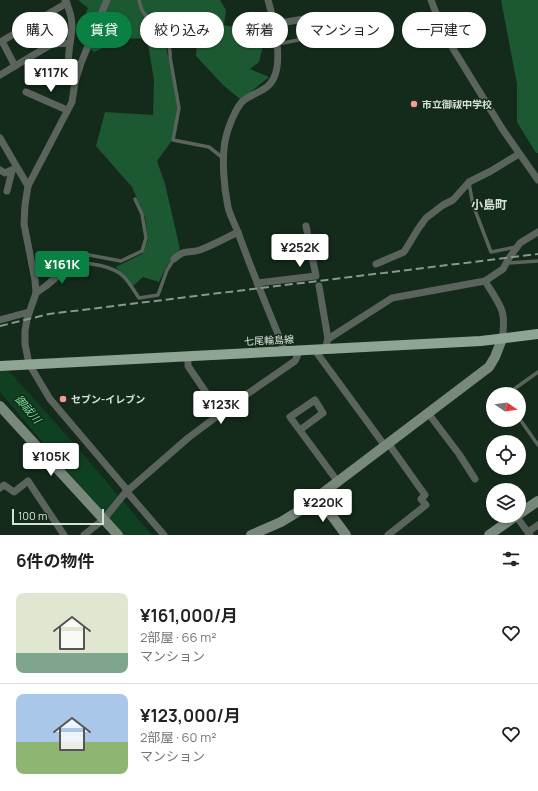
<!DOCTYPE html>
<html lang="ja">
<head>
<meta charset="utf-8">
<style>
	body { margin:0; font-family:Manrope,"Noto Sans JP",sans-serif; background:#f2f2f2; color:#222; height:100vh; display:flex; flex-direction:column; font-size:15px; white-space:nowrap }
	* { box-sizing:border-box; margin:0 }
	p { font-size:13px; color:#767676 }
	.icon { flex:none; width:22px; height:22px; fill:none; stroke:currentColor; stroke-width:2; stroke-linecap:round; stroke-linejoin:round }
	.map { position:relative; height:535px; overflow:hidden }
	.drawer { display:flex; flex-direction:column; background:#fff; flex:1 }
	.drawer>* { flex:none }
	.hud { position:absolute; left:12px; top:12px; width:514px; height:36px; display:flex; gap:8px }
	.needle { width:26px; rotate:103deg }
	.tools { position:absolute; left:486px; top:387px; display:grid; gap:8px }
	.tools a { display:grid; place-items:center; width:40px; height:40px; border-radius:50%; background:#fff; box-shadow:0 1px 3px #0004; font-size:20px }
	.scale { position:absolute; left:12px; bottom:10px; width:92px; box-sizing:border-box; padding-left:4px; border:2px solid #d4e1d7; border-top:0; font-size:11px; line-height:14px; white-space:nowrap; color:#d4e1d7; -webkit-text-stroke:3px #142a1b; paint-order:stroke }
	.price { position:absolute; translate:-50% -34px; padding:0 9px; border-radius:4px; background:#fff; color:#222; font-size:13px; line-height:26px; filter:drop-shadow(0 1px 2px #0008) }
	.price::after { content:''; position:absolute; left:50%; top:24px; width:12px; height:9px; margin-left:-6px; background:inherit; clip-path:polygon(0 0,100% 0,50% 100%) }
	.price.on { background:#0b8043; color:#fff }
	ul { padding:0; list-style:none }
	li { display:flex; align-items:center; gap:12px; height:100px; padding:0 16px }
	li+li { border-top:1px solid #e0e0e0 }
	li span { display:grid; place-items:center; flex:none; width:112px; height:80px; border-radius:8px; color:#555 }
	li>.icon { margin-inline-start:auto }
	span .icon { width:48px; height:48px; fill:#fffc; stroke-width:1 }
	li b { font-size:17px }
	h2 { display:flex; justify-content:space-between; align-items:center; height:48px; padding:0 16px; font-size:17px }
	.chip { padding:0 14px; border-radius:18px; background:#fff; box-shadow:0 1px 3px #0004; font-size:14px; line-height:36px }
	.chip.on { background:#0b8043; color:#fff }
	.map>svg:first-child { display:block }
	.green { fill:#1c5932 }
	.water { fill:#104022 }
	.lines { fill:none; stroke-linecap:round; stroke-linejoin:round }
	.lane { stroke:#5a645c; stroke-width:3.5 }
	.street { stroke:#5a645c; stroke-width:7 }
	.secondary { stroke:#78897c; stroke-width:10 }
	.primary { stroke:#8fa594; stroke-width:10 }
	.rail { stroke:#87988c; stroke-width:2; stroke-dasharray:8 4; stroke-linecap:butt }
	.poi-dot { fill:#f59c90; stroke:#142a1b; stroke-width:1.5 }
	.labels { text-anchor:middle; stroke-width:3; stroke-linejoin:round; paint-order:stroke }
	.poi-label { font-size:10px; font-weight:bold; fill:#d4e1d7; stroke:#142a1b; text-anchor:start }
	.street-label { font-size:10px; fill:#d4e1d7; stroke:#142a1b }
	.water-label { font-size:11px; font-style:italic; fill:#74e89a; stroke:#142a1b }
	.quarter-label { font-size:12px; font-weight:bold; fill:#d4e1d7; stroke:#142a1b }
</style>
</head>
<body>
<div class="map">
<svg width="538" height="535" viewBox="0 0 538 535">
	<rect width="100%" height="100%" fill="#142a1b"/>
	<!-- green -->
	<g class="green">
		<path d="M78 0H220L226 10 224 25 248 30 265 37 259 62 250 69 269 77 241 100 223 85 196 56 198 24 150 21 166 46 178 110 171 142 157 161 165 184 180 249 166 267 159 282 143 277 133 286 116 267 142 254 148 240 145 217 132 187 96 146 105 112 153 115 154 80 147 38 123 39 94 52 77 35 88 8Z"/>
		<path d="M501 0H538V153H536L517 122V84Z"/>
	</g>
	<!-- water -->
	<path class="water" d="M0 361 77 447 152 535H122L0 392Z"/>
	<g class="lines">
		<!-- lane -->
		<g class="lane">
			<path d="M139 0C140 4 141 8 143 12 153 25 172 39 170 57L179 108 173 140 209 147 223 158"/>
			<path d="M278 44 308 38"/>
			<path d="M469 183 473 205 491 252 516 247"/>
			<path d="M76 260 89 255 121 261 142 251 146 238 142 214 135 199"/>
			<path d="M73 263C88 262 114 266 124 277 130 283 134 291 139 298L158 295 167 270 174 259"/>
			<path d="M507 263 538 261"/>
			<path d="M507 394 538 372"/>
			<path d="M519 418 538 445"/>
		</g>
		<!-- street -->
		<g class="street">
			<path d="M65 0C69 8 72 18 72 27 71 46 63 66 75 82"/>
			<path d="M107 0 81 63 75 82 72 102 28 186 25 205 24 224 35 280 36 293 27 319 25 331V344L29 364 50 399 128 491"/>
			<path d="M268 0C274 21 286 68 269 85 262 92 250 95 243 101 236 107 228 128 226 137 221 156 224 188 228 207 230 216 236 226 239 235 253 274 269 312 285 351"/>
			<path d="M431 0 444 34 503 130 538 180"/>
			<path d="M274 24 304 19 308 38 325 34"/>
			<path d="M15 66 52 44 70 43"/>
			<path d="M0 75 15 66 2 41 67 3"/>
			<path d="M26 92 67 110"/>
			<path d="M0 138 28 186"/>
			<path d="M0 170 5 173 14 169"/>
			<path d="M7 191 12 171"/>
			<path d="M174 259C186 248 188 254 200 250 213 245 226 238 238 232"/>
			<path d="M376 264 404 252 418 229 426 218 443 205 453 200 469 182 491 171 519 154"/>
			<path d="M485 281C500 306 507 309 502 339"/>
			<path d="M257 283 316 276 306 226"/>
			<path d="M319 286 328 339"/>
			<path d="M36 293 46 286 76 260"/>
			<path d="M0 320 29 312"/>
			<path d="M314 349 385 446"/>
			<path d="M325 349 328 339 392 298 485 281 503 269 509 258 520 243 538 232"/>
			<path d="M188 356V366L220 413"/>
			<path d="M428 413 459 454 475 479"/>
			<path d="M300 430 323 413 315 400 290 417 338 482"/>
			<path d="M0 488 4 485 14 492 28 481 64 535"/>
			<path d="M127 492 164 535"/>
			<path d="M516 516 530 535"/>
			<path d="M528 532 538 525"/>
			<path d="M84 535 104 519 125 493 188 438 240 399 295 361 300 350"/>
			<path d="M388 535 426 505 421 499 425 495 388 443"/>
		</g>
		<!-- secondary -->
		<g class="secondary">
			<path d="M0 406 118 535"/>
			<path d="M318 497 346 535"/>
			<path d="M519 514 538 501"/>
			<path d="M251 535 281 522 299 511 489 367 495 357 502 339"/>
			<path d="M489 535 516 516"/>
		</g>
		<!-- primary -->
		<path class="primary" d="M0 366 481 341 538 334"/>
		<!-- rail -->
		<path class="rail" d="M0 326 49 314 538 254"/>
	</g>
	<!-- markers -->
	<g class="poi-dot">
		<circle cx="414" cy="104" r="4"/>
		<circle cx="63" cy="399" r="4"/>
	</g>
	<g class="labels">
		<!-- poi labels -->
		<g class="poi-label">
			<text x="422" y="108">市立御祓中学校</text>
			<text x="71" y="403">セブン-イレブン</text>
		</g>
		<!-- street labels -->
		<g class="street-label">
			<text transform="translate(269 340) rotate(-3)" y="4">七尾輪島線</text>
		</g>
		<!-- water labels -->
		<g class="water-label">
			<text transform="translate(28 409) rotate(50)" y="4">御祓川</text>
		</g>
		<!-- quarter labels -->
		<g class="quarter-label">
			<text x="489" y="209">小島町</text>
		</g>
	</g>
</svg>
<div class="tools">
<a><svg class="needle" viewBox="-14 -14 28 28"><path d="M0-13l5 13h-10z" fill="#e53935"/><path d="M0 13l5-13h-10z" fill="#767676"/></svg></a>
<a><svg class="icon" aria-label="locate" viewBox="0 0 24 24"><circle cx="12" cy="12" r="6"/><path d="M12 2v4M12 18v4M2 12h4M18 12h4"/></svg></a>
<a><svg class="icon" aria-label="layers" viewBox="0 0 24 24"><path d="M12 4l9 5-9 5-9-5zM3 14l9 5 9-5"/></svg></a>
</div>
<div class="scale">100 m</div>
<b class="price" style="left:51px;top:93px">¥117K</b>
<b class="price" style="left:300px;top:268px">¥252K</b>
<b class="price on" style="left:62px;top:285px">¥161K</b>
<b class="price" style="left:221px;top:425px">¥123K</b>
<b class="price" style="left:51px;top:477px">¥105K</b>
<b class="price" style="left:323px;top:523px">¥220K</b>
<div class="hud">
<a class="chip">購入</a>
<a class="chip on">賃貸</a>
<a class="chip">絞り込み</a>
<a class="chip">新着</a>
<a class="chip">マンション</a>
<a class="chip">一戸建て</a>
</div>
</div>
<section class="drawer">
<h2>6件の物件<svg class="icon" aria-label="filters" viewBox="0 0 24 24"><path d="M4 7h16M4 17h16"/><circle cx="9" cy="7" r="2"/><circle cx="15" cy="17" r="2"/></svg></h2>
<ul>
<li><span style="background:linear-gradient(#dfe7d0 75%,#7fa58c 0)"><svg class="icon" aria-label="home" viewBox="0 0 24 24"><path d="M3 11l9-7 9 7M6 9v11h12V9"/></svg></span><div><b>¥161,000/月</b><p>2部屋 · 66 m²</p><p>マンション</p></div><svg class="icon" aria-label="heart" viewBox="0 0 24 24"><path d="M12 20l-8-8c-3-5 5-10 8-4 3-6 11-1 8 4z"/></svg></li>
<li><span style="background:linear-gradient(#a9c7e8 60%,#8fb573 0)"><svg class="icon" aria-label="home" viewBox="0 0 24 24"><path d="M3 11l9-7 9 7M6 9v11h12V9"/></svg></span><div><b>¥123,000/月</b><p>2部屋 · 60 m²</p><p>マンション</p></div><svg class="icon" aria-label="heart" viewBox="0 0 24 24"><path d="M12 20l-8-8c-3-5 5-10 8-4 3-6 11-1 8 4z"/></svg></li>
</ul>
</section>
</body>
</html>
